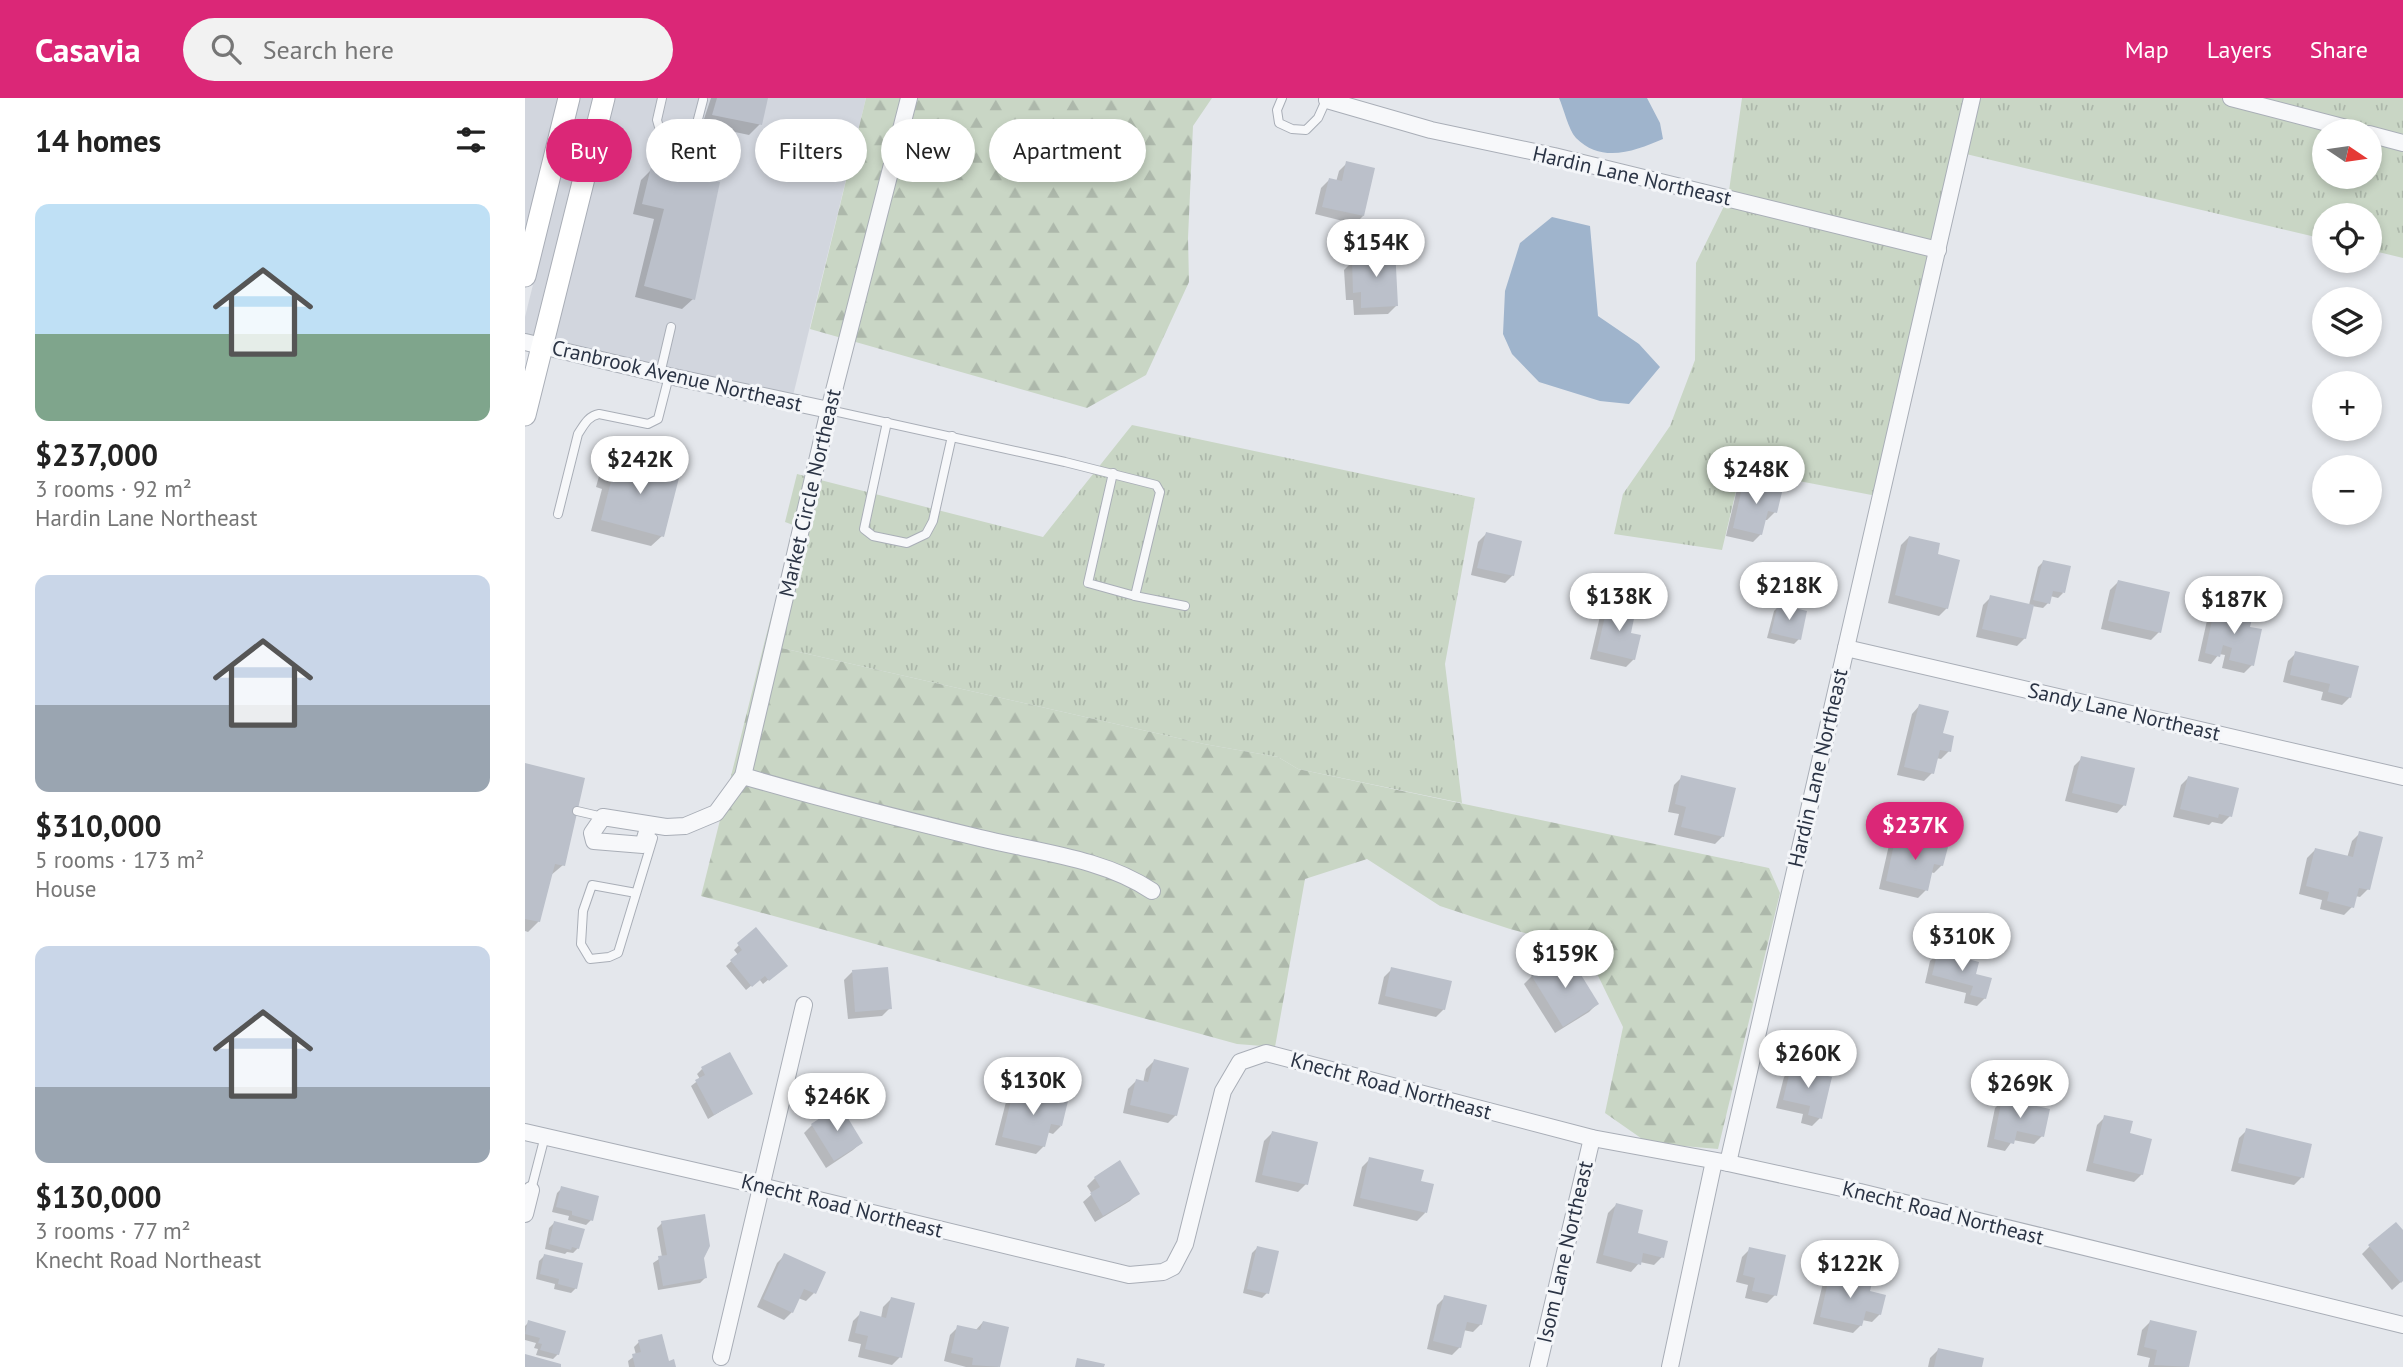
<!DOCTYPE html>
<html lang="en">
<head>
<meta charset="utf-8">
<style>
	body { margin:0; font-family:"PT Sans",sans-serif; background:#f2f2f2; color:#222; height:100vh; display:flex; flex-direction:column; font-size:26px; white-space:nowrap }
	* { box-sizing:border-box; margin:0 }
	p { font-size:23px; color:#767676 }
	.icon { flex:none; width:38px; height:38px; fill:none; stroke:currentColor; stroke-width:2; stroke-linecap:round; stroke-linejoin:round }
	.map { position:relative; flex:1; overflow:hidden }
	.details { display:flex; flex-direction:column; background:#fff; width:525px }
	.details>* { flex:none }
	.hud { position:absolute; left:21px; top:21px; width:665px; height:63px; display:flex; gap:14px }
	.needle { width:46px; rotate:103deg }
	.tools { position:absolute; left:1787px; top:21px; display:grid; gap:14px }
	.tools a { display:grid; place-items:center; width:70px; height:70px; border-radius:50%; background:#fff; box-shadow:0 4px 10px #0003; font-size:35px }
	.price { position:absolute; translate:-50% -60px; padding:0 16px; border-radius:24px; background:#fff; color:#222; font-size:23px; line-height:46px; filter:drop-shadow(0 2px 4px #0008) }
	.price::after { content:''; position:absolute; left:50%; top:42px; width:21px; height:16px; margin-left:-10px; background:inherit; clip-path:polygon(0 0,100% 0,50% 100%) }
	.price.active { background:#db2777; color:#fff }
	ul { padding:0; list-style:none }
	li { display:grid; align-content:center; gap:14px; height:371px; padding:0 35px }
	li span { display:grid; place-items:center; height:217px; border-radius:14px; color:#555 }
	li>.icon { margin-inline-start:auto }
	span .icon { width:126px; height:126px; fill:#fffc; stroke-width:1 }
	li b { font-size:30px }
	h2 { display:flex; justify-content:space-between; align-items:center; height:84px; padding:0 35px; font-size:30px }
	.pill { padding:0 24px; border-radius:32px; background:#fff; box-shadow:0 4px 10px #0003; font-size:24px; line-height:63px }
	.pill.active { background:#db2777; color:#fff }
	header { display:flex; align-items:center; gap:42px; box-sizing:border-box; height:98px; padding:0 35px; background:#db2777; color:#fff }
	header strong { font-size:33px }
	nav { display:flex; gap:38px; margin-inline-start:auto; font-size:24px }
	.search { width:490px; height:63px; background:#f2f2f2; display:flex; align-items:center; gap:18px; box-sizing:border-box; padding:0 24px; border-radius:38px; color:#767676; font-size:26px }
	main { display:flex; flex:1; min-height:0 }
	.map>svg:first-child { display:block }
	.built { fill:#d2d6de }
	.grass { fill:url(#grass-tufts); fill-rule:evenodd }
	.forest { fill:url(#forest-firs) }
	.water { fill:#9fb4cc }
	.shadow { fill:#0003 }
	.building { fill:#bbc0ca }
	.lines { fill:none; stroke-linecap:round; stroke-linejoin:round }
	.lane-casing { stroke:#a9aeb7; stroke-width:10 }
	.street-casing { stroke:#a9aeb7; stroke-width:18 }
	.secondary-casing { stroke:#a9aeb7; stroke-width:23 }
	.lane { stroke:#f7f8fa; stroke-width:8 }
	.street { stroke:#f7f8fa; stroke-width:16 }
	.secondary { stroke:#fff; stroke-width:21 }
	.labels { text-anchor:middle; stroke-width:6; stroke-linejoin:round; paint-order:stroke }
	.street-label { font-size:21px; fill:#2b3445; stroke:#f4f6f9 }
</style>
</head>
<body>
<header>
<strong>Casavia</strong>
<div class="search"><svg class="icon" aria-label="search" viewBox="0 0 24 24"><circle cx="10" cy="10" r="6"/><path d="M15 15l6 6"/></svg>Search here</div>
<nav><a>Map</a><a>Layers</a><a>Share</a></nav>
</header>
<main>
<section class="details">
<h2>14 homes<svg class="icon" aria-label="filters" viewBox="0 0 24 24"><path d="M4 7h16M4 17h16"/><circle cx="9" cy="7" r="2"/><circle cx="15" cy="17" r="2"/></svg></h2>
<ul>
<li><span style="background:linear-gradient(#bfe0f5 60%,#7fa58c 0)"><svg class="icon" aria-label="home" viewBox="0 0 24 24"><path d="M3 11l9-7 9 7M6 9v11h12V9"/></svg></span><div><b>$237,000</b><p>3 rooms · 92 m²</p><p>Hardin Lane Northeast</p></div></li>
<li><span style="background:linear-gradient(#c9d6e8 60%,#9aa5b1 0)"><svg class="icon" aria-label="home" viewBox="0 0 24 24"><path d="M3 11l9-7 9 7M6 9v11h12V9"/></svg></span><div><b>$310,000</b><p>5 rooms · 173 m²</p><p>House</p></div></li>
<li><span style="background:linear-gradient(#c9d6e8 65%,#9aa5b1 0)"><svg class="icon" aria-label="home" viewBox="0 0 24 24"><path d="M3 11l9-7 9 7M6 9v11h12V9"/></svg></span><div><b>$130,000</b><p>3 rooms · 77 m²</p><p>Knecht Road Northeast</p></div></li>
</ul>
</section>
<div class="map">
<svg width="1878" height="1269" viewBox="0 0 1878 1269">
	<defs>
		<pattern id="grass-tufts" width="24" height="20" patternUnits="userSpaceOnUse" patternTransform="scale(1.75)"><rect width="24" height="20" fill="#c9d6c5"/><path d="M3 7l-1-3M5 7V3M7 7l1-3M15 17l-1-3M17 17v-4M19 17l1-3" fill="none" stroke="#adb8ab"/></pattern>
		<pattern id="forest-firs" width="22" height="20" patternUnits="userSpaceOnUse" patternTransform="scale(1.75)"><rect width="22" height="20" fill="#c9d6c5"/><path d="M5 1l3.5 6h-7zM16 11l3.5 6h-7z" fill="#adb8ab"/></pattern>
	</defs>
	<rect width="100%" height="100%" fill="#e4e7ec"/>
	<!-- built -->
	<g class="built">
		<path d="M0 0H34L0 137Z"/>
		<path d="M54 0H69L6 253 0 252V219Z"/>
		<path d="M89 0H341L264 314 25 258Z"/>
	</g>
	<!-- grass -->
	<g class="grass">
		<path d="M1217 0H1878V160L1845 152 1844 117H1799V141L1441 56 1357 399 1216 372 1197 452 1089 436 1098 396 1145 328 1170 262 1171 165 1203 100ZM1799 33H1844V79H1799Z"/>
		<path d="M607 327 950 400 920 566 937 705 773 671 753 659 679 646 239 546 247 515 279 431 260 424 272 376 518 439Z"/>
	</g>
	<!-- forest -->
	<g class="forest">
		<path d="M341 0H687L668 28 663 140 664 184 621 277 562 310 285 231Z"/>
		<path d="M239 546 679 646 753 659 773 671 1244 770 1255 795 1193 1051 1123 1045 1080 1015 1098 929 1060 851 985 831 915 808 842 761 780 781 750 949 712 946 176 798Z"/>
	</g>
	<!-- water -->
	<g class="water">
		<path d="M1034 0H1122L1135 25 1138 41C1110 53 1077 66 1051 40 1043 31 1039 11 1034 0Z"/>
		<path d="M1027 119 1065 128 1073 218 1114 246 1135 269 1104 306 1075 303 1014 284 987 256 978 236 980 193 995 145Z"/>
	</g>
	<!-- shadow -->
	<g class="shadow">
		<path d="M186 0H242L235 26 224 37 177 27Z"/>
		<path d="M822 65 838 118 830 126 790 116 796 90 804 82 811 84 814 73Z"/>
		<path d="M127 71 168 201 157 211 110 199 129 121 108 116 116 82Z"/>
		<path d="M842 153 871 208 863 216 829 217 828 202H821L819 172 827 164 834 163Z"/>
		<path d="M87 360 137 438 126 448 66 433 77 391 71 389 76 371Z"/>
		<path d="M1220 383 1250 414 1242 422H1239L1236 436 1228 444 1201 438 1212 391Z"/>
		<path d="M961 436 988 477 980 485 946 477 953 444Z"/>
		<path d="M1384 439 1411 458 1422 510 1414 518 1363 505 1376 447Z"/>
		<path d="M1518 464 1538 495 1533 500 1525 498 1523 505 1518 510 1507 508 1500 540 1492 548 1451 539 1458 507 1466 499 1504 507 1513 469Z"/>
		<path d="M1593 484 1634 534 1626 542 1576 531 1585 492Z"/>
		<path d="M1084 507 1104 536 1109 561 1101 569 1065 561 1076 514Z"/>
		<path d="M1254 508 1274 541 1269 546 1242 540 1249 513Z"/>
		<path d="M1691 510 1723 530 1727 567 1719 575 1697 570 1700 557 1694 556 1686 566 1673 563 1683 518Z"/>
		<path d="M1771 555 1825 599 1817 607 1796 602 1798 594 1758 584 1763 563Z"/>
		<path d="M1394 608 1416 637 1424 653 1416 661 1411 660 1407 675 1399 683 1372 677 1387 616Z"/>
		<path d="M1557 660 1599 707 1592 715 1540 703 1549 668Z"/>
		<path d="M0 666 38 767 25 778 14 823 3 834 0 833Z"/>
		<path d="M1157 679 1198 738 1190 746 1149 737 1154 716 1143 714 1149 687Z"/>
		<path d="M1664 679 1705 718 1697 726 1687 724 1684 727 1648 719 1656 687Z"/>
		<path d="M1835 735 1843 791 1835 799 1830 798 1827 809 1819 817 1795 811 1797 802 1774 796 1782 760 1790 752 1822 760 1827 743Z"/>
		<path d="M1372 739 1417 767 1409 775 1405 774 1401 792 1393 800 1354 791 1364 747Z"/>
		<path d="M214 847 255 872 238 886 234 881 221 892 201 868 213 857 209 852Z"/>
		<path d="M1413 855 1449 877 1460 900 1452 908 1439 905 1441 895 1400 885 1405 863Z"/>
		<path d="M867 871 919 911 911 919 853 906 859 879Z"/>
		<path d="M327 874 365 910 357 918 323 921 319 882Z"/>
		<path d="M1007 878 1072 906 1064 914 1030 935 999 886Z"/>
		<path d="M629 963 651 1017 643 1025 598 1015 603 991 611 983 618 985 621 971Z"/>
		<path d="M177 971 226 995 183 1021 166 988 175 981 172 976Z"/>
		<path d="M1266 971 1295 1020 1287 1028 1276 1025 1278 1016 1251 1010 1259 979Z"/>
		<path d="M490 992 536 1028 528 1036 522 1034 519 1048 511 1056 470 1047 482 1000Z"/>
		<path d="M1478 1002 1517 1038 1509 1046 1488 1042 1480 1053 1462 1049 1470 1010Z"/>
		<path d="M1580 1019 1603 1037 1617 1076 1609 1084 1561 1073 1572 1027Z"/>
		<path d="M287 1027 336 1045 328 1052 301 1070 279 1035Z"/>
		<path d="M1722 1032 1777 1079 1769 1087 1706 1073 1714 1040Z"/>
		<path d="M747 1035 781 1086 773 1094 730 1084 739 1043Z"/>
		<path d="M845 1061 894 1085 900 1115 892 1123 828 1108 837 1069Z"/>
		<path d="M570 1080 613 1095 605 1103 570 1124 558 1104 567 1096 562 1088Z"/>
		<path d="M37 1090 66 1122 61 1127 43 1122 44 1118 27 1114 32 1095Z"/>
		<path d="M1091 1107 1111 1137 1137 1159 1129 1167 1115 1164 1106 1174 1071 1165 1083 1115Z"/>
		<path d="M29 1125 53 1150 48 1155 42 1154 40 1156 20 1151 24 1130Z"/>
		<path d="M137 1125 180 1180 175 1185 133 1192 128 1165 137 1159 132 1130Z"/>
		<path d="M1878 1135V1182L1867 1192 1837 1156 1845 1148Z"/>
		<path d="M732 1150 742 1195 737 1200 718 1195 727 1155Z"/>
		<path d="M1225 1151 1250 1197 1242 1205 1220 1200 1223 1187 1211 1184 1217 1159Z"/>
		<path d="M260 1157 299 1175 289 1195 281 1203 273 1200 267 1214 259 1222 232 1209 252 1165Z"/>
		<path d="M19 1158 51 1190 46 1195 29 1191 30 1186 11 1181 14 1163Z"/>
		<path d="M1306 1177 1343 1194 1355 1216 1347 1224 1337 1222 1336 1227 1328 1235 1288 1226 1298 1185Z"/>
		<path d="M920 1199 956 1226 948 1234 938 1232 935 1249 927 1257 902 1251 912 1207Z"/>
		<path d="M366 1201 375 1259 367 1267 333 1259 336 1246 323 1243 328 1223 336 1215 356 1220 358 1209Z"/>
		<path d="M4 1224 33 1256 28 1261 11 1257 13 1251 9 1250 11 1245 0 1242V1228Z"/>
		<path d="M458 1224 482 1230 473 1269H441L419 1263 425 1237 433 1229 450 1233Z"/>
		<path d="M1625 1224 1670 1234 1662 1269H1623L1625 1260 1612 1257 1617 1232Z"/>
		<path d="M114 1244 143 1265 149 1269H104L103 1263 111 1257 109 1249Z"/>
		<path d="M1413 1252 1455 1269H1403L1405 1260Z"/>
	</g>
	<!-- building -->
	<g class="building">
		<path d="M192 0H243L237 27 187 17Z"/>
		<path d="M821 63 850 70 839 118 797 109 804 80 817 83Z"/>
		<path d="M126 69 195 84 170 202 119 188 139 111 117 106Z"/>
		<path d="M870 150 873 208 836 210V194L828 195 827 162 841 161V152Z"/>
		<path d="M86 358 155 376 139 439 76 422 87 380 81 379Z"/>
		<path d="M1219 381 1258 390 1252 415 1243 413 1237 437 1208 430Z"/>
		<path d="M961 434 997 443 989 478 952 470Z"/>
		<path d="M1384 438 1415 445 1413 456 1435 462 1423 511 1370 497Z"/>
		<path d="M1518 462 1546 468 1540 495 1528 493 1525 506 1508 502Z"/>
		<path d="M1593 482 1645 494 1636 535 1583 523Z"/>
		<path d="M1465 497 1509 507 1501 541 1457 531Z"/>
		<path d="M1083 505 1111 511 1106 535 1116 537 1110 562 1072 553Z"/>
		<path d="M1253 506 1282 513 1276 542 1246 535Z"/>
		<path d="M1690 508 1728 517 1725 529 1737 531 1729 568 1704 562 1707 550 1698 547 1695 559 1680 555Z"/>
		<path d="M1770 553 1834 568 1826 600 1803 594 1805 586 1765 577Z"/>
		<path d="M1394 606 1424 613 1418 635 1429 638 1426 654 1415 652 1409 676 1379 669Z"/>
		<path d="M1556 658 1610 670 1601 708 1547 695Z"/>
		<path d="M0 665 60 680 40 768 30 766 15 824 0 821Z"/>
		<path d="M1156 677 1211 690 1199 739 1156 729 1161 709 1150 706Z"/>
		<path d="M1663 678 1714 690 1707 719 1694 716 1693 720 1655 711Z"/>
		<path d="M1834 733 1858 739 1845 792 1834 790 1829 810 1802 803 1804 794 1781 788 1790 750 1828 759Z"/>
		<path d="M1371 737 1423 749 1418 768 1409 766 1403 793 1361 783Z"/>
		<path d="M231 829 263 868 244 883 240 878 227 889 205 862 217 852 212 845Z"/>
		<path d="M1413 853 1454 864 1451 876 1467 880 1461 901 1445 897 1448 888 1407 877Z"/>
		<path d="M1042 854 1074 906 1038 929 1006 877Z"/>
		<path d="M363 869 367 911 330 914 327 872Z"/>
		<path d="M866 869 927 883 920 912 860 898Z"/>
		<path d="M205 954 228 996 189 1017 170 982 180 977 176 969Z"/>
		<path d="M629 961 664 970 652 1018 605 1007 611 981 623 984Z"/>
		<path d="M1266 969 1307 979 1297 1021 1283 1017 1285 1008 1258 1002Z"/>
		<path d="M489 990 543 1003 537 1028 526 1026 520 1049 477 1039Z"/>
		<path d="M1477 1000 1525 1011 1519 1039 1492 1033 1489 1046 1469 1041Z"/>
		<path d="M315 1007 338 1045 309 1063 286 1026Z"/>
		<path d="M1579 1017 1608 1023 1605 1035 1627 1041 1618 1077 1568 1065Z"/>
		<path d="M1721 1030 1787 1046 1779 1080 1713 1065Z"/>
		<path d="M747 1033 793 1044 783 1087 737 1077Z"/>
		<path d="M844 1059 899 1072 896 1083 909 1086 902 1115 835 1100Z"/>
		<path d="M595 1062 615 1096 578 1118 565 1095 575 1089 569 1079Z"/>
		<path d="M36 1088 74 1098 68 1123 47 1117V1113L31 1109Z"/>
		<path d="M1091 1105 1118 1112 1113 1135 1143 1143 1139 1160 1118 1155 1116 1167 1078 1157Z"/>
		<path d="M180 1116 185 1148 179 1160 182 1180 138 1188 133 1158 142 1157 136 1123Z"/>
		<path d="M29 1123 60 1131 54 1151 47 1149 46 1152 24 1146Z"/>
		<path d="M1871 1124 1878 1132V1183L1876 1185 1843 1147Z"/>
		<path d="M732 1148 754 1153 744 1196 722 1191Z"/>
		<path d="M1224 1149 1261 1157 1252 1198 1227 1193 1230 1180 1218 1177Z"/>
		<path d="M259 1155 301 1174 291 1196 279 1191 268 1215 238 1201Z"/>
		<path d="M19 1156 58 1165 52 1191 33 1186 34 1181 15 1176Z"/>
		<path d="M1305 1175 1347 1185 1345 1193 1361 1197 1356 1217 1341 1213 1337 1228 1295 1219Z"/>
		<path d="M919 1197 962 1207 957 1227 942 1224 936 1250 908 1243Z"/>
		<path d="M366 1199 390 1205 377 1260 340 1251 343 1238 330 1235 335 1213 361 1220Z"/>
		<path d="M3 1222 41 1233 34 1257 15 1252 17 1246 13 1245 15 1240 0 1236Z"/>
		<path d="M1625 1222 1672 1233 1664 1269 1629 1267 1632 1252 1619 1249Z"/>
		<path d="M458 1223 484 1229 475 1269 447 1267 448 1260 426 1255 432 1227 455 1232Z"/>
		<path d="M137 1236 144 1263 149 1261 151 1269H110L107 1256 116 1254 113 1242Z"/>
		<path d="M1413 1250 1459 1260 1457 1269H1409Z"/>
		<path d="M0 1256 36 1266V1269H0Z"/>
		<path d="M552 1260 580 1266 579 1269H550Z"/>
	</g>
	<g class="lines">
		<defs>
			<g id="lane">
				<path d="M137 0 132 22 134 29 162 38 172 25 178 2"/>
				<path d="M757 0 752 12 754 25 767 31 781 32 793 20 802 0"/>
				<path d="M135 276 146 229"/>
				<path d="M304 312 540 364 631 387 635 394 610 498 660 508"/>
				<path d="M362 324 339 431 348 438 382 445 401 436 408 423 427 338"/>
				<path d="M588 375 563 485 610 498"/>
				<path d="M33 416 53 336C59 327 63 318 74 316L123 326 133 321 144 278"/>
				<path d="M52 713 78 719"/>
				<path d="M111 795 67 787 58 813 56 846 65 861 84 859 93 855 128 740"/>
				<path d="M6 1092 20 1038"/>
			</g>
			<g id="street">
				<path d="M1706 0 1833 33"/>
				<path d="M802 2 906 32 1029 58 1413 152"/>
				<path d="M1844 36 1878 45"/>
				<path d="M0 244 144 278 304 312"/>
				<path d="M1321 550 1878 679"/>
				<path d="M218 678C297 701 376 721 455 740 512 754 578 760 627 793"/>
				<path d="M124 727 118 747 69 743 67 735 78 719 141 729 160 728 191 715 218 678 304 312 384 0"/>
				<path d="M0 1034 236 1088 604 1177 638 1174 648 1169 660 1146 698 993 715 964 741 955 1067 1040 1203 1065 1335 1094 1878 1227"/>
				<path d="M1203 1065 1447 0"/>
				<path d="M0 1116 6 1092"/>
				<path d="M196 1259 279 907"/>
				<path d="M1013 1269 1067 1040"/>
				<path d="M1145 1269 1189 1063"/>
			</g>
			<g id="secondary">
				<path d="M0 178 44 0"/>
				<path d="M0 317 79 0"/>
			</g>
		</defs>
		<!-- lane casing -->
		<use href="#lane" class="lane-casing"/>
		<!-- street casing -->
		<use href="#street" class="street-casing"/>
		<!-- secondary casing -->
		<use href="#secondary" class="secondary-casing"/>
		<!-- lane -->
		<use href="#lane" class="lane"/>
		<!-- street -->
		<use href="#street" class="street"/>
		<!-- secondary -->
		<use href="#secondary" class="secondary"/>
	</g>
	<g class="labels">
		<!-- street labels -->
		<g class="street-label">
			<text transform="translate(1107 78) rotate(13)" y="7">Hardin Lane Northeast</text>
			<text transform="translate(152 278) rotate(13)" y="7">Cranbrook Avenue Northeast</text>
			<text transform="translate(285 395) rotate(-77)" y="7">Market Circle Northeast</text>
			<text transform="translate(1599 614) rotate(13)" y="7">Sandy Lane Northeast</text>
			<text transform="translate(1293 670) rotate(-77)" y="7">Hardin Lane Northeast</text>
			<text transform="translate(866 988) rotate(15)" y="7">Knecht Road Northeast</text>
			<text transform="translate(317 1108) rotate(14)" y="7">Knecht Road Northeast</text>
			<text transform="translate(1418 1115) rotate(14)" y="7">Knecht Road Northeast</text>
			<text transform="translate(1040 1154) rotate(-77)" y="7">Isom Lane Northeast</text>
		</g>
	</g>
</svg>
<div class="tools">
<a><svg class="needle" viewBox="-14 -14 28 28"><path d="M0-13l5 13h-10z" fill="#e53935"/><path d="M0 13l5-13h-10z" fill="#767676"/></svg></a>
<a><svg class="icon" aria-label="locate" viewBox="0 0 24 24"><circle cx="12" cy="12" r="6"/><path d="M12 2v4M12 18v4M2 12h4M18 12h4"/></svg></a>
<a><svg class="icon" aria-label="layers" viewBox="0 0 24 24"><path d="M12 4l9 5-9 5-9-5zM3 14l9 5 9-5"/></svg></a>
<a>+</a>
<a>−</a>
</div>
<b class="price" style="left:851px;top:181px">$154K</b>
<b class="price" style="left:115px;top:398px">$242K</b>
<b class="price" style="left:1231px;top:408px">$248K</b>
<b class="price" style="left:1264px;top:524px">$218K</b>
<b class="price" style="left:1094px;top:535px">$138K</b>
<b class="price" style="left:1709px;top:538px">$187K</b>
<b class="price active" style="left:1390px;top:764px">$237K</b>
<b class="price" style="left:1437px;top:875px">$310K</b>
<b class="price" style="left:1040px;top:892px">$159K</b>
<b class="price" style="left:1283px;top:992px">$260K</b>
<b class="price" style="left:508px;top:1019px">$130K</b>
<b class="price" style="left:1495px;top:1022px">$269K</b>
<b class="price" style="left:312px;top:1035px">$246K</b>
<b class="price" style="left:1325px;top:1202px">$122K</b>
<div class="hud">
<a class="pill active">Buy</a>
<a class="pill">Rent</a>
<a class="pill">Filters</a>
<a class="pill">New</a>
<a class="pill">Apartment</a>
</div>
</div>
</main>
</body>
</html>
